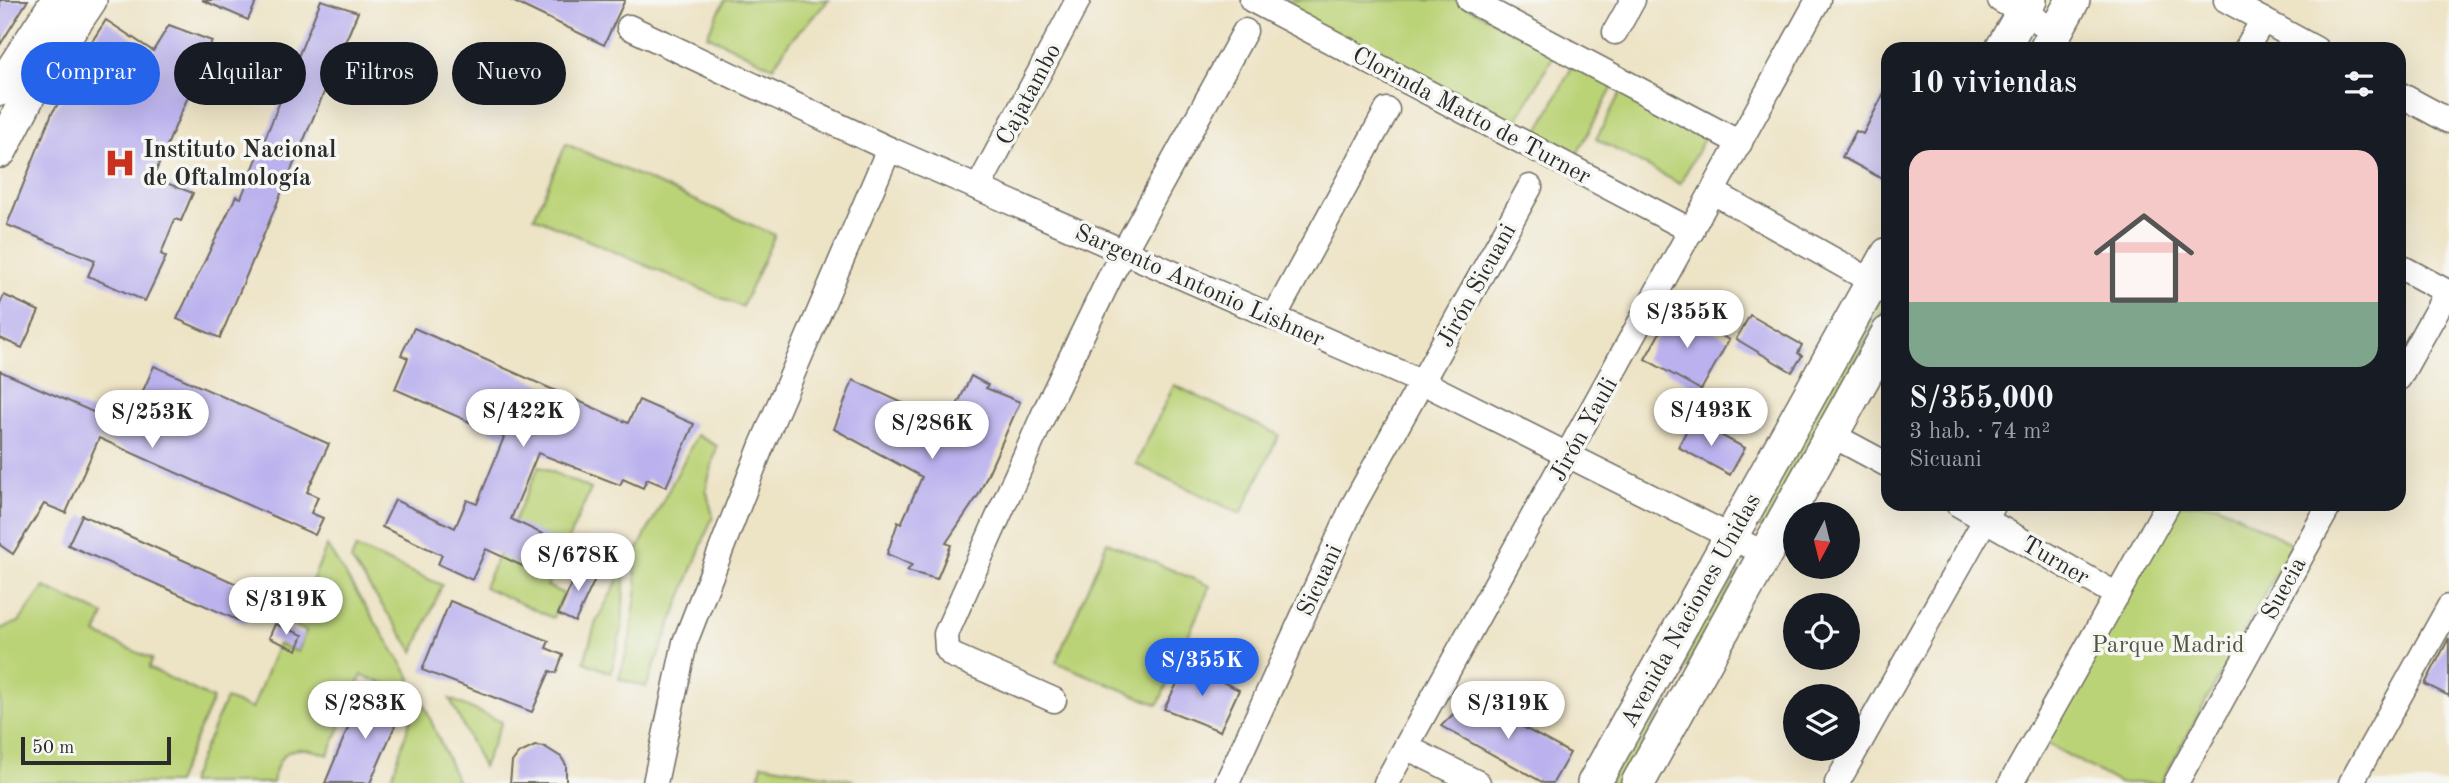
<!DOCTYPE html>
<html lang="es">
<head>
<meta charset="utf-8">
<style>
	body { margin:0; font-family:"Old Standard TT",serif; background:#20242c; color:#f1f3f6; height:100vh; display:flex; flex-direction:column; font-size:26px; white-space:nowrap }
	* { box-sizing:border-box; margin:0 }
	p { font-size:23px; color:#9ea1a6 }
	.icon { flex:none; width:38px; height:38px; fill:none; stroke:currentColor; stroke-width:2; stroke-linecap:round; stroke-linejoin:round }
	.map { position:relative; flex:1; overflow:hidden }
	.details { position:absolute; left:1881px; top:42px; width:525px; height:469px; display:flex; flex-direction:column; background:#171b24; border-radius:21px; box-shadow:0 7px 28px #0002 }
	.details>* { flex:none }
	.hud { position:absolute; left:21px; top:42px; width:665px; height:63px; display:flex; gap:14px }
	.needle { width:46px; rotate:187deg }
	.controls { position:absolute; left:1783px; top:502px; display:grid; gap:14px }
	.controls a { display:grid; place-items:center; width:77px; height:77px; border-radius:50%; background:#171b24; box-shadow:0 7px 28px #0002; font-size:35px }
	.scale { position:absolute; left:21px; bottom:18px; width:150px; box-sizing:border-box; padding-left:7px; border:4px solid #2b2b2b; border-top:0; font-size:19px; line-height:24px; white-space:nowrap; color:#2b2b2b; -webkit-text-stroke:5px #f6f6f2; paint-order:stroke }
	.price { position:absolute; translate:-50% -60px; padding:0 16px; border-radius:24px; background:#fff; color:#222; font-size:23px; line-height:46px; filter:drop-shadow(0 2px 4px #0008) }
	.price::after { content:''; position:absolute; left:50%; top:42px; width:21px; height:16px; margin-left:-10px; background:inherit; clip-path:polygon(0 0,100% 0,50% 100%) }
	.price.active { background:#2563eb; color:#fff }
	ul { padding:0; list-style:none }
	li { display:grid; align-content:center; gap:14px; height:371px; padding:0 28px }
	li span { display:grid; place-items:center; height:217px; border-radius:21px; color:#555 }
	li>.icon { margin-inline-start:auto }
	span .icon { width:126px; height:126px; fill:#fffc; stroke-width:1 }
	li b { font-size:30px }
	h2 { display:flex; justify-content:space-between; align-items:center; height:84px; padding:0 28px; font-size:30px }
	.chip { padding:0 24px; border-radius:32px; background:#171b24; box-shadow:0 7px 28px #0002; font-size:24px; line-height:63px }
	.chip.active { background:#2563eb; color:#fff }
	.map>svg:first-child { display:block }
	.green { fill:#bbd377; stroke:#737f51; stroke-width:2 }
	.building { fill:#bab1ee }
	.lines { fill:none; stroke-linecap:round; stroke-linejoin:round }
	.street-casing { stroke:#6f6b61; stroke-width:27 }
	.secondary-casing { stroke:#6f6b61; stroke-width:36 }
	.street { stroke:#fff; stroke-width:24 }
	.secondary { stroke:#fff; stroke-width:33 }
	.labels { text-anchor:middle; stroke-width:7; stroke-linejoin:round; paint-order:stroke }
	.street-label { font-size:24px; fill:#2b2b2b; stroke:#f6f6f2 }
	.poi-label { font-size:24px; font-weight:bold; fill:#2b2b2b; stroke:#f6f6f2; text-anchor:start }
	.park-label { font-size:24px; fill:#4f553e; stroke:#f6f6f2 }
</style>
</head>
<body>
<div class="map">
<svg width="2449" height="783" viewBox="0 0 2449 783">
	<rect width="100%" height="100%" fill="#f6f6f2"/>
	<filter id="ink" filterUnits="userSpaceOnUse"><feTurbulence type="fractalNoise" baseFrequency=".0143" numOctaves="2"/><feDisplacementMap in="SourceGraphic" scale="14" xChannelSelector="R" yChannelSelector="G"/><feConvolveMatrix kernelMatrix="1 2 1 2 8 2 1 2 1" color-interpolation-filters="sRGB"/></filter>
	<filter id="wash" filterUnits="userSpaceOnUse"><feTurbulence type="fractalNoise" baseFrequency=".00686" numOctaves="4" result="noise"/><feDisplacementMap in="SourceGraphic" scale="28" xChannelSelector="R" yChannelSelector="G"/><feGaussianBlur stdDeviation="1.57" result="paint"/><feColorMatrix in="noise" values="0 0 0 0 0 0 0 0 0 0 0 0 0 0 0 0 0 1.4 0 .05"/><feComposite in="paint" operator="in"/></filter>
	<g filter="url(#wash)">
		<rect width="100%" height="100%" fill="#ede3c5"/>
		<!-- green -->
		<g class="green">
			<path d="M725 0H829L790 41 773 67 707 35Z"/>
			<path d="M1242 0H1455L1555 53 1507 138Z"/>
			<path d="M1574 63 1614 85 1575 158 1535 137Z"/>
			<path d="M1622 90 1706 135 1680 184 1596 139Z"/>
			<path d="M566 144 775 235 742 307 534 217Z"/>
			<path d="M1888 273V300L1766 526 1758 527 1754 525Z"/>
			<path d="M1174 385 1279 435 1241 514 1136 464Z"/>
			<path d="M697 435 717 446 706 489 713 516 646 687 619 679 630 640 637 588 634 557Z"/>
			<path d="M539 466 591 489 547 586 564 594 553 618 484 587Z"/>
			<path d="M2175 504H2217L2292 544 2161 783H2119L2044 742Z"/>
			<path d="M1107 542 1210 586 1158 705 1056 662Z"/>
			<path d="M327 546 411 678 406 692 362 675 328 755C298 744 278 745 273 783H189L226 699 252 709 278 644 298 652 306 631 293 625Z"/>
			<path d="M356 548 442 585 414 652 351 560Z"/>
			<path d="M1730 566 1739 572 1622 783H1607Z"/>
			<path d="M625 567 622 627 611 673 584 662 596 622Z"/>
			<path d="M44 587 104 615 96 634 152 659 149 668 213 699 176 783H0V629L19 622Z"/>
			<path d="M419 693 458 783H390Z"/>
			<path d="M450 699 502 722 483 767Z"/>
			<path d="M762 764 853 780V783H758Z"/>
		</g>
		<g id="blocks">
			<!-- building -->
			<g class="building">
				<path d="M0 0H28L0 45Z"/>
				<path d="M202 0H257L248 20Z"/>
				<path d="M321 0 358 12 220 338 177 319 236 196 241 198Z"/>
				<path d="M510 0H625L604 45Z"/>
				<path d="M106 20 153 51 169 25 212 41 153 178 193 193 181 221 175 219 161 254 166 257 145 301 88 276 95 260 7 225 52 113 88 59 83 55Z"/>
				<path d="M1888 85V182L1842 157 1856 131 1863 134Z"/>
				<path d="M4 295 39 311 22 348 0 338V304Z"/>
				<path d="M1673 309 1729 340 1701 390 1645 359Z"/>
				<path d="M1750 315 1802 345 1798 353 1802 356 1792 372 1736 339Z"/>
				<path d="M414 328 628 423 639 400 694 424 666 487 647 479 643 488 623 479 620 485 538 453 511 519 549 537 533 571 486 549 472 580 438 564 442 555 382 527 395 500 455 528 467 500 477 504 504 437 395 389 408 358 401 355Z"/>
				<path d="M154 366 329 444 307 492 318 497 311 513 323 518 315 535 99 438 66 513 44 504 13 554 0 545V371L127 427Z"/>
				<path d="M971 376 988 385 986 388 1020 402 979 494 946 543 951 545 937 579 907 571 912 565 887 554 898 522 901 524 922 477 834 429 853 380 948 424Z"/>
				<path d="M1692 420 1745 448 1730 475 1678 447Z"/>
				<path d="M82 515 257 593 244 623 68 545Z"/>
				<path d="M581 564 598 573 575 622 558 614Z"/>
				<path d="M450 601 549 641 546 648 563 655 556 673 550 671 532 712 422 670Z"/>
				<path d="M275 624 303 635 297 650 269 638Z"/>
				<path d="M2449 638V696L2425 684Z"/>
				<path d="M1187 664 1239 690 1220 731 1164 709Z"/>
				<path d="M363 692 403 707 370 783H325Z"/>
				<path d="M1470 698 1570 753 1553 783H1544L1441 726Z"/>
				<path d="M535 746 545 747 561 757 566 765V783H510L512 762 518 754Z"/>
			</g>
		</g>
	</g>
	<g filter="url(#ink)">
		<use href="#blocks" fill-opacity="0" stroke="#6f6b61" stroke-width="2"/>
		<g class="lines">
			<defs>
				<g id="street">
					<path d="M1252 0 1692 231"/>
					<path d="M1469 0 1740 143"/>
					<path d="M2000 0 2056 31"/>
					<path d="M2226 0 2316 49"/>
					<path d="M629 27 889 149 1422 382 1765 554"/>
					<path d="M1615 32 1633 0"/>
					<path d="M2246 49 2263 20"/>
					<path d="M2399 94 2449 121"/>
					<path d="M978 188 1078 0"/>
					<path d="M1713 192 1873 282"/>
					<path d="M2399 266 2449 293"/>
					<path d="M1274 317 1387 110"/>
					<path d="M2399 378 2447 292"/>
					<path d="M1832 435 1888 465"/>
					<path d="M1958 504 2117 595"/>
					<path d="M1054 700 952 655 947 649 946 634 1047 407 1112 273 1245 31"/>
					<path d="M1406 747 1478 783"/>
					<path d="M655 783 685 642 762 445 889 149"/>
					<path d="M1227 783 1354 504 1530 187"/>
					<path d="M1386 783 1818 0"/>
					<path d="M1837 783 1994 504"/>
					<path d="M2011 783 2168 504"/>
					<path d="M2176 783 2330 504"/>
					<path d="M2351 783 2449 607"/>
				</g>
				<g id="secondary">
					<path d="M2002 49 2030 0"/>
					<path d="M2046 49 2073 0"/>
					<path d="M0 89 58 0"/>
					<path d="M0 151 38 77 90 0"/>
					<path d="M1594 783 1888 254"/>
					<path d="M1638 783 1888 333"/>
				</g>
			</defs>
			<!-- street casing -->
			<use href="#street" class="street-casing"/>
			<!-- secondary casing -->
			<use href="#secondary" class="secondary-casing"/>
			<!-- street -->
			<use href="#street" class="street"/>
			<!-- secondary -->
			<use href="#secondary" class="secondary"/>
		</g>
	</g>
	<!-- icons -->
	<defs>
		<symbol id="hospital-bare" viewBox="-9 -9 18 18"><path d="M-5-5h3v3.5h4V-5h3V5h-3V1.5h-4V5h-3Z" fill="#c8321e" stroke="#f6f6f2" stroke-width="2.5" paint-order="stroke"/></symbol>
	</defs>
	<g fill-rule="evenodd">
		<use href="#hospital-bare" x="98" y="141" width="44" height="44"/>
	</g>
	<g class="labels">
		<!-- street labels -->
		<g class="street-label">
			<text transform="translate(1028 94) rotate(-62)" y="8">Cajatambo</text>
			<text transform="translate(1472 115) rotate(28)" y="8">Clorinda Matto de Turner</text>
			<text transform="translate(1200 285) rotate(24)" y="8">Sargento Antonio Lishner</text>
			<text transform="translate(1476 285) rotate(-61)" y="8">Jirón Sicuani</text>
			<text transform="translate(1583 429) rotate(-61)" y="8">Jirón Yauli</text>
			<text transform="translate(2056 560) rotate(30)" y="8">Turner</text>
			<text transform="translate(1319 580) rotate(-65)" y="8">Sicuani</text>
			<text transform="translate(2283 588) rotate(-61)" y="8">Suecia</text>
			<text transform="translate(1690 610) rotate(-61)" y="8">Avenida Naciones Unidas</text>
		</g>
		<!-- poi labels -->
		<g class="poi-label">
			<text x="143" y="157">Instituto Nacional<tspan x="143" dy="28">de Oftalmología</tspan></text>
		</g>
		<!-- park labels -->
		<g class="park-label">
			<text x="2168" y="652">Parque Madrid</text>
		</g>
	</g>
</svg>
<div class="controls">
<a><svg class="needle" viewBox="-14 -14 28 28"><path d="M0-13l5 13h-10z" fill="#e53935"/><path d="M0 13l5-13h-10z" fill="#9ea1a6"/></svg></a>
<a><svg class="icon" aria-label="locate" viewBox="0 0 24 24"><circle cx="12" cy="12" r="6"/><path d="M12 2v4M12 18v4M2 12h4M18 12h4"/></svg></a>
<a><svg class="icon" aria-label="layers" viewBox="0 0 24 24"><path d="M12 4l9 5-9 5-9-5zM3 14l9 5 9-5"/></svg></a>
</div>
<div class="scale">50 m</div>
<b class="price" style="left:1687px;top:350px">S/355K</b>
<b class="price" style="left:1711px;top:448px">S/493K</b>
<b class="price" style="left:523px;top:449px">S/422K</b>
<b class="price" style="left:152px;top:450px">S/253K</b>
<b class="price" style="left:932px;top:461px">S/286K</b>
<b class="price" style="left:578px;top:593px">S/678K</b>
<b class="price" style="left:286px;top:637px">S/319K</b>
<b class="price active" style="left:1202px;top:698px">S/355K</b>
<b class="price" style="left:365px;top:741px">S/283K</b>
<b class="price" style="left:1508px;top:741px">S/319K</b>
<div class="hud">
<a class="chip active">Comprar</a>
<a class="chip">Alquilar</a>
<a class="chip">Filtros</a>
<a class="chip">Nuevo</a>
</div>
<section class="details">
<h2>10 viviendas<svg class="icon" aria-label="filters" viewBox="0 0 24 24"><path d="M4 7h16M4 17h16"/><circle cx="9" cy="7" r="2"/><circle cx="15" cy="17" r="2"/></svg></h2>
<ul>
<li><span style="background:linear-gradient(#f6c9c9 70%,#7fa58c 0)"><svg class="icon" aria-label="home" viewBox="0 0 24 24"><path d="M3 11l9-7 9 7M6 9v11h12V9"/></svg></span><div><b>S/355,000</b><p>3 hab. · 74 m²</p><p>Sicuani</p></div></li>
</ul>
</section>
</div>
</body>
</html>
